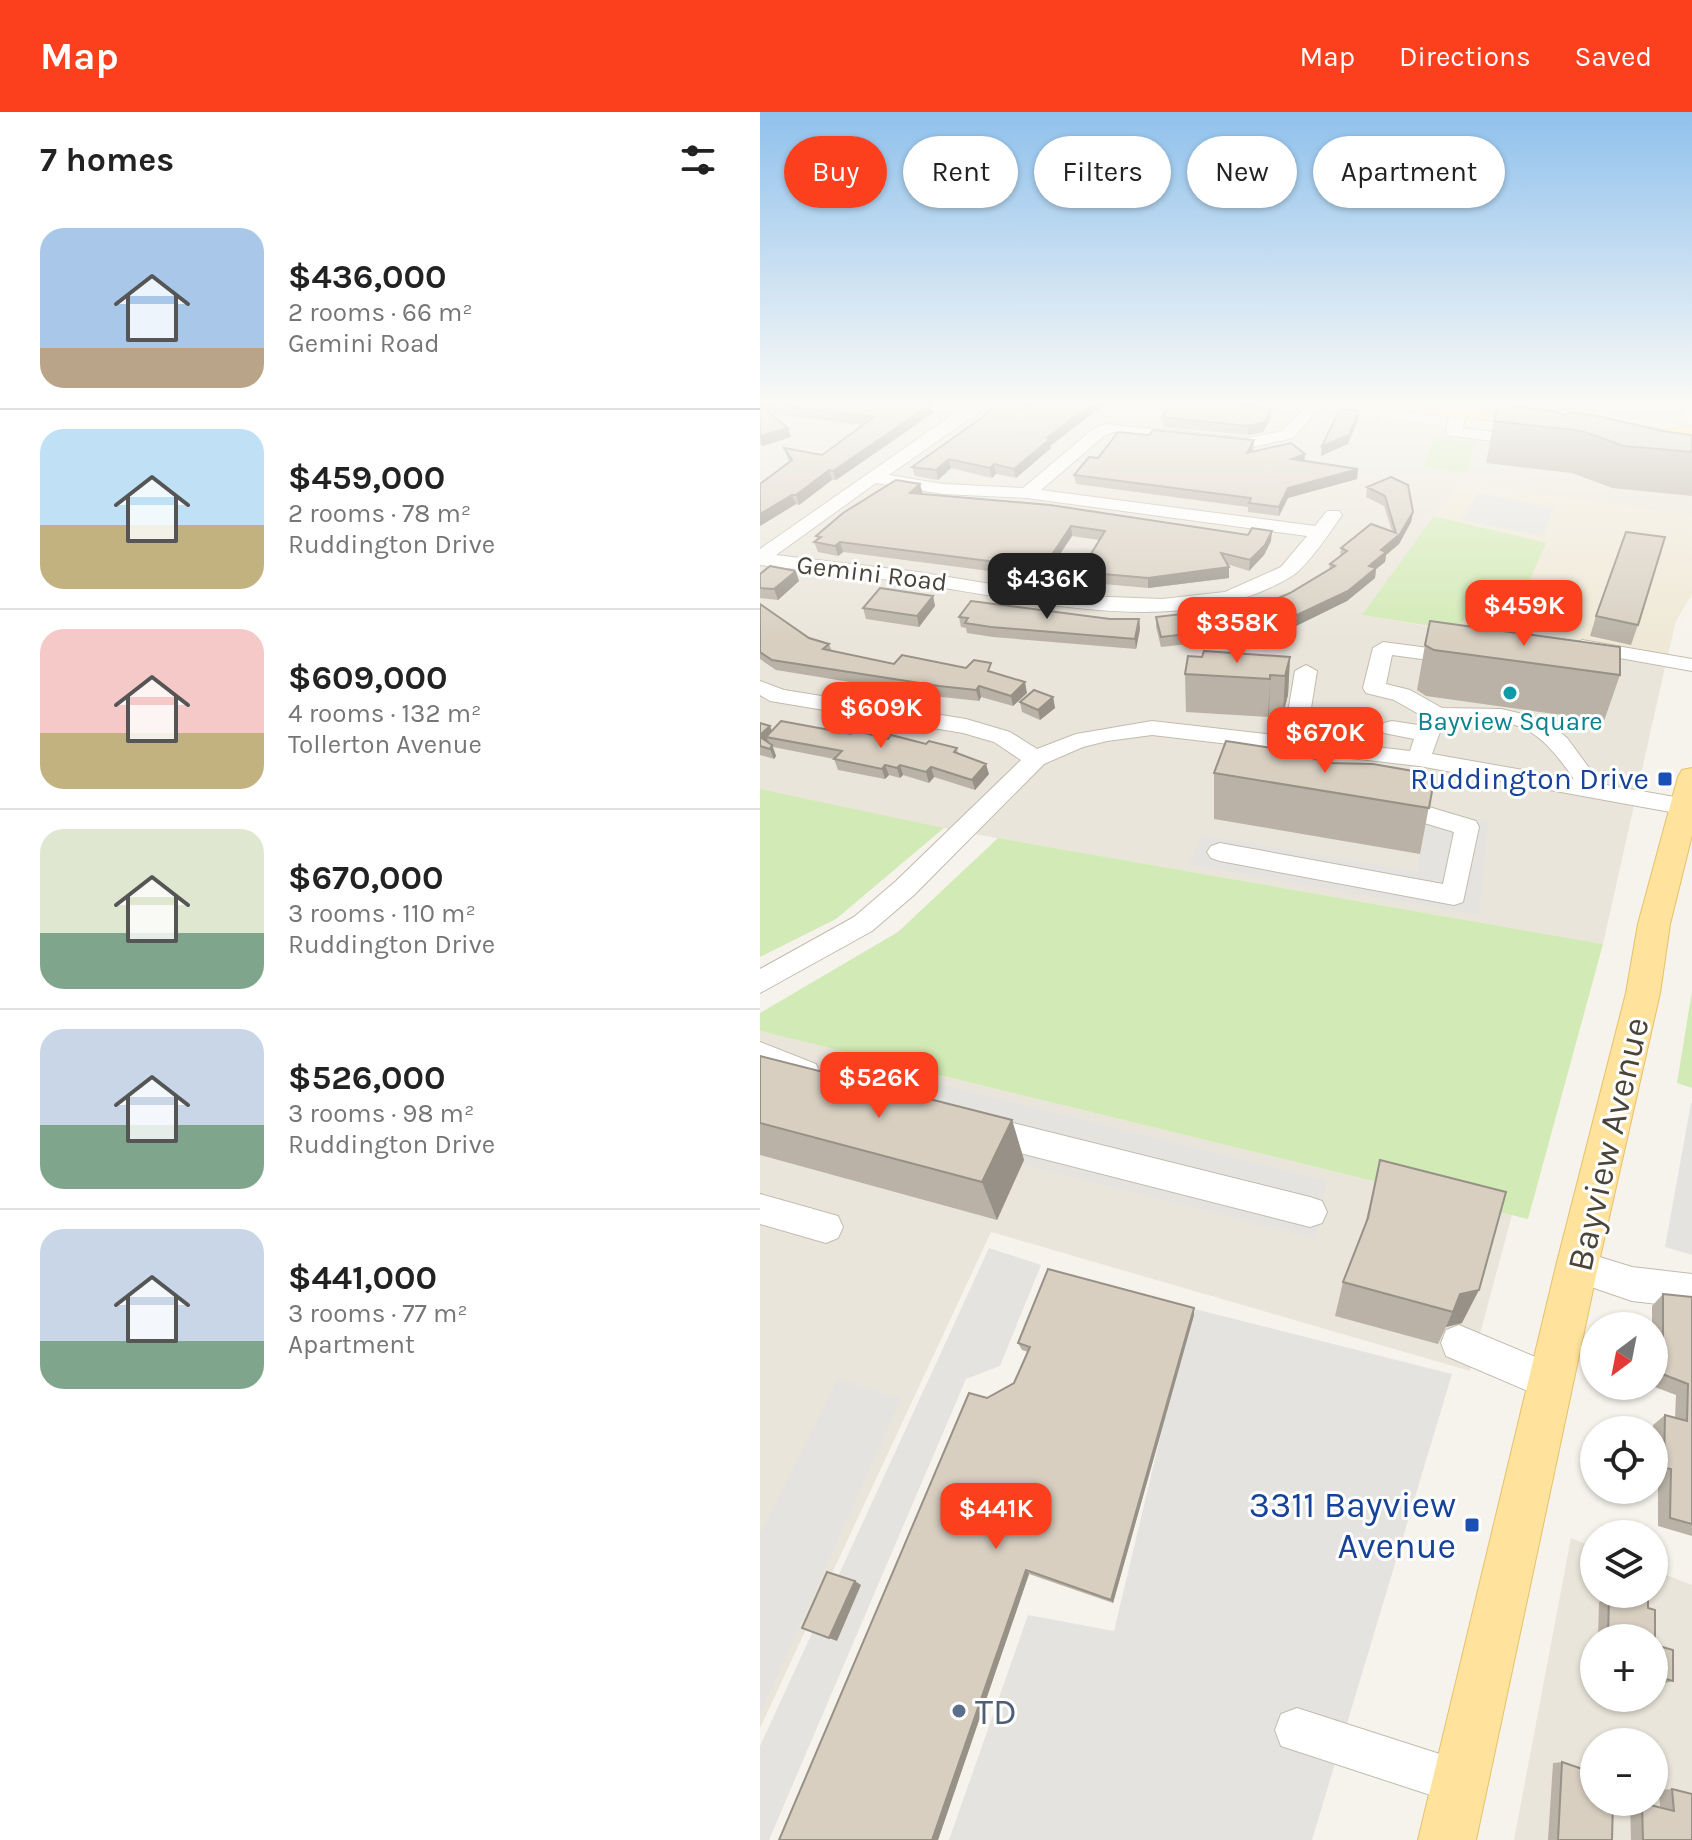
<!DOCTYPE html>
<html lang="en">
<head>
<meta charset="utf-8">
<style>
	body { margin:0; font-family:Karla,sans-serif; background:#f2f2f2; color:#222; height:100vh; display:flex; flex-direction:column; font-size:30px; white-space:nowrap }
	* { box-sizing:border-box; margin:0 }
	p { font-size:26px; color:#767676 }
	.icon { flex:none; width:44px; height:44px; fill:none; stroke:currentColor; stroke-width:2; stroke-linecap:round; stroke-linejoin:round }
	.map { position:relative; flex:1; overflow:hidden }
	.details { display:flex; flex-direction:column; background:#fff; width:760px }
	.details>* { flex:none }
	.banner { position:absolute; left:24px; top:24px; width:760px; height:72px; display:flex; gap:16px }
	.needle { width:52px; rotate:212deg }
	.tools { position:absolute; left:820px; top:1200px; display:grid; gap:16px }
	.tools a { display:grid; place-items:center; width:88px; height:88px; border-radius:50%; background:#fff; box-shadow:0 2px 6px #0004; font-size:40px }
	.price { position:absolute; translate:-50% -68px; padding:0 18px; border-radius:16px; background:#fc3f1d; color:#fff; font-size:26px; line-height:52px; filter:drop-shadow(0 2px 4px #0008) }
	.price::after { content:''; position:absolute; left:50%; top:48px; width:24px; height:18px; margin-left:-12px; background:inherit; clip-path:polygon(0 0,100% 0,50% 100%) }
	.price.selected { background:#222; color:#fff }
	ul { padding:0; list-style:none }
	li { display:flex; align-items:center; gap:24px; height:200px; padding:0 40px }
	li+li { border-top:2px solid #e0e0e0 }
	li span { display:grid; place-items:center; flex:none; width:224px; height:160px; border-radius:24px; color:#555 }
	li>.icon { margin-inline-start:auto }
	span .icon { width:96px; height:96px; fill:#fffc; stroke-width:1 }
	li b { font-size:34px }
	h2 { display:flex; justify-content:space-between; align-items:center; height:96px; padding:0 40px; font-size:34px }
	.chip { padding:0 28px; border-radius:36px; background:#fff; box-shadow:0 2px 6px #0004; font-size:28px; line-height:72px }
	.chip.selected { background:#fc3f1d; color:#fff }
	header { display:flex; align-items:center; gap:48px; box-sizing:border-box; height:112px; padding:0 40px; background:#fc3f1d; color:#fff }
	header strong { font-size:38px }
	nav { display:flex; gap:44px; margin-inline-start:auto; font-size:28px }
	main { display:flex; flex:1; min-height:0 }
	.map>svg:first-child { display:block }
	.residential { fill:#eae5da; fill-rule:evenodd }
	.education { fill:#efe8d6 }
	.green { fill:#d2eab5 }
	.parking { fill:#e5e3e0 }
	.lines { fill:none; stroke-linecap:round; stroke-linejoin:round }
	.minor-casing { stroke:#c2bbae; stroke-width:2 }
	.major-casing { stroke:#e6c16a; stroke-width:2 }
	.minor { fill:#fff; fill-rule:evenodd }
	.major { fill:#ffe39c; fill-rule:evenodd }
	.wall { fill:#bab2a6 }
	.shaded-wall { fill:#979187 }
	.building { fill:#d8cfc1; stroke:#979187; stroke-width:2 }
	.culture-dot { fill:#0f9aa8; stroke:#fff; stroke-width:3 }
	.transit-dot { fill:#1a4fb4; stroke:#fff; stroke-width:3 }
	.service-dot { fill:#5c6f8a; stroke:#fff; stroke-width:3 }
	.labels { text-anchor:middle; stroke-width:6; stroke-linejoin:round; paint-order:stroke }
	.far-street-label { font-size:26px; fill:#4b4439; stroke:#fff }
	.far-culture-label { font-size:26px; fill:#0d838f; stroke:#fff }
	.transit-label { font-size:30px; fill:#164399; stroke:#fff; text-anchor:end }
	.near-street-label { font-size:36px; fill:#4b4439; stroke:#fff }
	.near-transit-label { font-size:36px; fill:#164399; stroke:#fff; text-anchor:end }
	.near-service-label { font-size:36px; fill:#4e5e75; stroke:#fff; text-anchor:start }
</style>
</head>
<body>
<header>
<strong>Map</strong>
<nav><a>Map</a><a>Directions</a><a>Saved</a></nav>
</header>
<main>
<section class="details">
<h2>7 homes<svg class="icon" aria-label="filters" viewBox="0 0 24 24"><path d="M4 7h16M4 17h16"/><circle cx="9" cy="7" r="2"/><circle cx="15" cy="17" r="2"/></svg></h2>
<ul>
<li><span style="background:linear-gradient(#a9c7e8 75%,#b9a48a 0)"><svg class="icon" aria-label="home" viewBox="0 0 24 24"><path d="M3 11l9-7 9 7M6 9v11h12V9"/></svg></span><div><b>$436,000</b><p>2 rooms · 66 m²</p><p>Gemini Road</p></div></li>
<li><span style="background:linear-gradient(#bfe0f5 60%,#c2b280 0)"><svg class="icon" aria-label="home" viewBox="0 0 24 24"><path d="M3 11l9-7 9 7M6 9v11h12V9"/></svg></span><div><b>$459,000</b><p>2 rooms · 78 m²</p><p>Ruddington Drive</p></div></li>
<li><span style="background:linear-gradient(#f6c9c9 65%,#c2b280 0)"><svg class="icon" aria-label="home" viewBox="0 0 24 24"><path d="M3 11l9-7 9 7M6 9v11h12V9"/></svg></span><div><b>$609,000</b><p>4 rooms · 132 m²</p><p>Tollerton Avenue</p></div></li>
<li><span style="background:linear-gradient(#dfe7d0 65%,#7fa58c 0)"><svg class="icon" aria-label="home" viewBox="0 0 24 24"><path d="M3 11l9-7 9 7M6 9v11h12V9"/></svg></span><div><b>$670,000</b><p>3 rooms · 110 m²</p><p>Ruddington Drive</p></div></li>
<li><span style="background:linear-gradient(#c9d6e8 60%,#7fa58c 0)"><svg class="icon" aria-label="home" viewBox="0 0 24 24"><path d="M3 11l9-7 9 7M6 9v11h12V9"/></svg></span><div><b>$526,000</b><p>3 rooms · 98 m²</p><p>Ruddington Drive</p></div></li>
<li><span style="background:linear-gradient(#c9d6e8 70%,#7fa58c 0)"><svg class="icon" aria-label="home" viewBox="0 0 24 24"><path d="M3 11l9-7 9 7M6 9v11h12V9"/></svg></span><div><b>$441,000</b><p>3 rooms · 77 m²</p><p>Apartment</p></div></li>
</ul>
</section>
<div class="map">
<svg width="932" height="1728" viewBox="0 0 932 1728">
	<rect width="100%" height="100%" fill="#f6f3ec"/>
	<!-- residential -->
	<g class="residential">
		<path d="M0 289H508L610 300 626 307 932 342V404L699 372 603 503 905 555 843 832 203 720 0 678Z"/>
		<path d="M703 289H899L922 295 931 314Z"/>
		<path d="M0 919 752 1103 710 1259 231 1120 0 1616Z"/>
		<path d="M811 1426 834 1435V1482H894V1458L932 1473V1728H754ZM834 1526H894V1586H834ZM834 1630H894V1690H834Z"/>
	</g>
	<!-- education -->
	<path class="education" d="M699 372 932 404V482L916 509 905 555 602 503Z"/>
	<!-- green -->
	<g class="green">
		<path d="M674 325 715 330 707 361 664 355Z"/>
		<path d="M674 404 786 431 756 498 711 494 698 518 602 503Z"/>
		<path d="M0 677 184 716 76 807 0 845Z"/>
		<path d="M238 726 843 832 768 1107 0 919V901L138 820Z"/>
		<path d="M932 879V976L917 971Z"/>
	</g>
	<!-- parking -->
	<g class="parking">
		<path d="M718 381 795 396 782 424 702 408Z"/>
		<path d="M713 502 766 509 763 516 820 528 817 538 702 521Z"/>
		<path d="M668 700 729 709 719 803 429 753 441 723 657 759Z"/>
		<path d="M98 951 567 1068 555 1127 265 1053 65 1006Z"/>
		<path d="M931 991H932V1143L905 1135Z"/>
		<path d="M229 1136 281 1153 240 1254 206 1267 9 1728H0V1634Z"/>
		<path d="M431 1196 692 1262 552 1728H189L268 1503 354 1519Z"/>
		<path d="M78 1266 141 1287 0 1603V1421Z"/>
	</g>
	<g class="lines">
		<defs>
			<g id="minor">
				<path d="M128 289H167L205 294 212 289H229L216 302 129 363 183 372 263 376 332 318 345 312 488 326 522 319 551 289H566L533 326 488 336 353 320 344 324 281 378 555 414 567 399H579L582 403C571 419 547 455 532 464 425 530 273 488 157 472 105 464 52 459 0 453V437L195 301 135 294ZM116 371 183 382 267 386 547 424 521 455 465 480 402 487 298 483 158 460 16 443Z"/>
				<path d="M698 295 706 300 703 316 768 324 776 329 768 334 688 323 686 320 690 300Z"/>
				<path d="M822 528 932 547V559L815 538 812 534Z"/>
				<path d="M623 530 699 540 709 546 699 552 632 543 626 572 650 578 682 596 741 597 785 607 807 626 841 672 932 688V704L659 654 392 623 347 629 323 635 284 652 154 783 112 819 0 881V857L94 805 136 769 261 648 234 630 203 621 10 589 0 583V569L24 578 206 607 250 620 277 637 316 622 392 609 524 624 535 559 546 553 557 559 546 627 650 639 654 627 624 621 621 616 624 611 632 609 658 613 664 605 634 588 606 581 603 576 613 536ZM684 609C755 606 773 608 814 667L672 642Z"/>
				<path d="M639 672 647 674 669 695 716 709 719 715 703 790 694 793 460 749 451 746 447 740 451 734 460 731 683 772 694 720 651 707 627 680 631 674Z"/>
				<path d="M0 930 56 952 60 961 56 970 45 974 0 955Z"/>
				<path d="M221 1003 550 1085 562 1089 567 1100 562 1111 550 1115 221 1031 210 1027 205 1017 210 1007Z"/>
				<path d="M0 1082 78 1104 83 1115 78 1126 66 1131 0 1112Z"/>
				<path d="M817 1138 872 1155 932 1162V1196L872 1189 805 1166 800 1154 805 1142Z"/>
				<path d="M699 1213 804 1257 810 1270 804 1283 791 1289 686 1244 681 1231 686 1218Z"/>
				<path d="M537 1596 717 1654 724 1670 717 1686 701 1693 521 1634 515 1618 521 1602Z"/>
			</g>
			<g id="major">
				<path d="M588 289H647L781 302 790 308 781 314 597 295Z"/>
				<path d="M932 314V326L911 328 901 322 904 318Z"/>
				<path d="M932 656V723L910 812 900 881 838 1154 716 1728H658L796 1154 866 881 878 812 918 665 922 658Z"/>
			</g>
		</defs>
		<!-- minor casing -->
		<use href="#minor" class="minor-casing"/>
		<!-- major casing -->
		<use href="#major" class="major-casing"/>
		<!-- minor -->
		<use href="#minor" class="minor"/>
		<!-- major -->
		<use href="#major" class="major"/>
	</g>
	<!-- wall -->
	<g class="wall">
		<path d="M0 289 173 301 76 368H72L39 393 36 392 0 414V372L30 350 27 346 24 336 62 343 103 313 11 302 28 316 31 325 2 334 0 332Z"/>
		<path d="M240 289H280L275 293 348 290 290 334 291 336 256 366 236 362 232 366 191 356 178 368 155 364 152 355 220 307Z"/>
		<path d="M828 289H845L843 294 827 292Z"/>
		<path d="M463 291 511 297V306L503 320 488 323 403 315 402 305Z"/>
		<path d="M804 303 932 323V384L852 376 812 361 726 351 734 309Z"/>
		<path d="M389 323 494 328 492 340 545 342 544 349 598 357 597 367 528 386 519 404 488 400V395L316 372 314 363 338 346Z"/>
		<path d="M631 365 653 400 651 410 639 432 626 443 625 450 616 457 615 466 587 489 536 514 533 512 464 528 401 535 396 515V505L484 501 530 481 569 457 570 452 580 444 581 436 632 419 624 394 606 385 607 375Z"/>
		<path d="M162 382 511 429 504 443 489 459 467 452 469 455V466L388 476 321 470 320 460 339 428 312 424 284 466 83 440 78 444 58 440 54 430 57 427 56 424Z"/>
		<path d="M0 462 39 469 18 488 0 486Z"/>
		<path d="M173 484 175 494 159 515 106 507 103 496Z"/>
		<path d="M0 492 49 526 69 532 72 539 134 552 206 556 233 561 267 581 253 594 221 585 219 589 182 585 16 558 0 547Z"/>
		<path d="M836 504 878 513 871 533 830 524Z"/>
		<path d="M199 505 379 507 380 517 376 537 233 525 207 521 206 516 201 515Z"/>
		<path d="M665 533 860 563 844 609 666 584 657 578Z"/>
		<path d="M530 545 528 583 523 602H509L508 605 426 600 425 562Z"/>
		<path d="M293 585 295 596 280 608 262 600 260 590Z"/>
		<path d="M0 611 10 614 12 619 91 622 197 636 198 642 229 662 215 678 174 665 169 671 143 663 140 666 129 663 125 667 78 658 74 647 13 635 16 644 14 647 0 643Z"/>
		<path d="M567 651 674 668 660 742 454 707V661Z"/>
		<path d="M0 944 252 1008 264 1048 237 1108 0 1043Z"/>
		<path d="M620 1048 702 1211 686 1215 678 1232 575 1204 583 1170 605 1112Z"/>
		<path d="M903 1182 932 1185V1424L898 1414V1366L894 1365 893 1313 905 1303 915 1306 916 1283 892 1274H894V1214H892V1194Z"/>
		<path d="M434 1196V1203L353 1491 269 1462 178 1728H19L227 1286 254 1271 268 1240 262 1238 258 1231Z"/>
		<path d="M843 1482H888V1496L895 1498V1533L913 1538V1569L901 1572 895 1571V1586L894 1526H838L839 1490 843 1488Z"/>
		<path d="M874 1586H894L883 1589Z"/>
		<path d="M802 1650 852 1728H788L793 1651Z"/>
		<path d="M912 1677 932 1728H871L870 1690 882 1691 900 1695 899 1678Z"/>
	</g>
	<!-- shaded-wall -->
	<g class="shaded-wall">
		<path d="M268 289H280L262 305 261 296Z"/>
		<path d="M336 289H348V290L290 334 291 336 256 366 254 357 287 326Z"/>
		<path d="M171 292 173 301 76 368 73 359Z"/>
		<path d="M511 297V306L503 320 488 323V314Z"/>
		<path d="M599 299 598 308 588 332 561 344 562 334Z"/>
		<path d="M28 316 31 325 2 334 0 324Z"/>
		<path d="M494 328 493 338 486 351 487 341Z"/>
		<path d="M545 342 544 352 532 347Z"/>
		<path d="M189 347 191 356 178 368 176 358Z"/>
		<path d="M234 352 236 362 232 366 230 356Z"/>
		<path d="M598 357 597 367 528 386 519 404V395L528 376Z"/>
		<path d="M69 358 72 368 39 393 36 383Z"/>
		<path d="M160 372 163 382 150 381Z"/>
		<path d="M32 383 36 392 0 414V402Z"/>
		<path d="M653 400 651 410 639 432 626 443 625 450 616 457 615 466 587 489 536 514 537 503 609 454Z"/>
		<path d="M311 414 312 424 284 466 283 456Z"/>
		<path d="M512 419 511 429 504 443 489 459 490 448Z"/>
		<path d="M80 430 83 440 78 444 75 434Z"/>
		<path d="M469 455V466L388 476V466Z"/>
		<path d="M36 459 39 469 18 488 14 477Z"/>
		<path d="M173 484 175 494 159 515 157 504Z"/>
		<path d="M534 501 533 512 464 528V518Z"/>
		<path d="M379 507 380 517 376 537 375 527Z"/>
		<path d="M530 545 528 583 523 602 525 564Z"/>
		<path d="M510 563 509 602 508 605 510 567Z"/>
		<path d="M265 570 267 581 253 594 251 584Z"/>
		<path d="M219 574 221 585 219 589 216 578Z"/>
		<path d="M293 585 295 596 280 608 278 598Z"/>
		<path d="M10 614 14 625H6L9 630 3 635 0 627V623Z"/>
		<path d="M12 633 16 644 14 647 10 637Z"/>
		<path d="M226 652 229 662 215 678 212 668Z"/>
		<path d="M125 653 129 663 125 667 122 657Z"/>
		<path d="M140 653 143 663 140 666 137 656Z"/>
		<path d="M171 655 174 665 169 671 166 660Z"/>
		<path d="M252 1008 264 1048 237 1108 222 1070Z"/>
		<path d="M719 1178 702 1211 686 1215 700 1182Z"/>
		<path d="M434 1196V1203L353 1491 351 1488Z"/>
		<path d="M266 1458 269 1462 178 1728H172Z"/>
		<path d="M95 1469 101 1473 77 1529 69 1526Z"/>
	</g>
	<!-- building -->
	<g class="building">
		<path d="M0 289H140L171 292 73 359 69 358 36 383H32L0 402V372L32 348 24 336 62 343 114 305 0 291Z"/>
		<path d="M240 289H268L261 296 301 289H336L287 326 290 327 254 357 234 352 230 356 189 347 176 358 152 355 220 307Z"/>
		<path d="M414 289H462L461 291 511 297 504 310 488 314 402 305Z"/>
		<path d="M0 293 28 316 0 324Z"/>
		<path d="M738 293 794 299 804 303 811 300 833 303 908 320 932 323V340L864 334 822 319 734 309Z"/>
		<path d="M580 297 599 299 589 323 562 334Z"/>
		<path d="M393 318 494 328 487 341 531 331 545 342 532 347 598 357 528 376 519 395 489 391 491 386 314 363 329 345 338 346 358 320 389 323Z"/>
		<path d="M631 365 648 373 653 400 640 422 621 438 626 440 609 454 616 456 588 479 537 503 534 501 464 518 401 525 396 505 480 495 484 501 530 481 575 454 570 452 587 439 581 436 611 412 636 421 625 384 607 375Z"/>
		<path d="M136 368 160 372 150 381 290 393 488 423 492 416 512 419 505 433 490 448 461 441 469 455 388 466 320 460 345 419 311 414 283 456 80 430 75 434 54 430 61 425 56 424 83 401Z"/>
		<path d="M866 420 905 425 878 513 836 504Z"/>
		<path d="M10 454 36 459 14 477 0 476V462Z"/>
		<path d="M120 476 173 484 157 504 103 496Z"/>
		<path d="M211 489 350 507H379L375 527 231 515 205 511 208 506 199 505Z"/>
		<path d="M0 492 49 526 69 532 63 537 134 552 142 543 206 556 214 548 231 551 228 559 265 570 251 584 219 574 216 578 179 574 12 548 0 540Z"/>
		<path d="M670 509 860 535V563L674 538 665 533Z"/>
		<path d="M444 539 530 545 525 564 510 563V567L425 562 428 544 442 545Z"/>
		<path d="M274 578 293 585 278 598 260 590Z"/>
		<path d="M21 609 91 622 94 618 128 627 131 623 166 632 169 629 197 636 194 640 226 652 212 668 171 655 166 660 140 653 137 656 125 653 122 657 74 647 82 639 6 625Z"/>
		<path d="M0 611 10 614 0 623Z"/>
		<path d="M0 625 12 633 10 637 0 634Z"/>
		<path d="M466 629 532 639 567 651 613 652 653 659 674 668 669 696 454 661Z"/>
		<path d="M0 944 252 1008 222 1070 0 1011Z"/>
		<path d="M620 1048 746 1080 719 1178 700 1182 693 1200 583 1170 608 1106Z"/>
		<path d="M288 1157 434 1196 351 1488 266 1458 172 1728H19L209 1281 227 1286 254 1271 270 1235 258 1231Z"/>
		<path d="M903 1182 932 1185V1412L910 1406 911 1357 904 1356 905 1303 927 1309 928 1272 897 1260V1225L903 1227Z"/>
		<path d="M67 1460 95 1469 69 1526 42 1516Z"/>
		<path d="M853 1482H888V1496L895 1498V1533L913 1538V1569L895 1564V1586L894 1526H848L849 1485 853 1486Z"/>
		<path d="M802 1650 834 1661V1690H853L852 1728H798Z"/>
		<path d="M912 1677 932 1682V1728H883L882 1691 914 1699Z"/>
	</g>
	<!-- sky -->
	<linearGradient id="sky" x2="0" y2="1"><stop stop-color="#8fc1ec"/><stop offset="0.55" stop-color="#fbfaf6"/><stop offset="1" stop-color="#fbfaf6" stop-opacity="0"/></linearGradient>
	<rect width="932" height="530" fill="url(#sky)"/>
	<!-- markers -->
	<circle class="culture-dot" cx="750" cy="581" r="8"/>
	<g class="transit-dot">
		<rect x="897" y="659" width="16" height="16" rx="4"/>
		<rect x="704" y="1405" width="16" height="16" rx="4"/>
	</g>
	<circle class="service-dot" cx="199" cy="1599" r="8"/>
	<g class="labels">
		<!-- far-street labels -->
		<g class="far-street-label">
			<text transform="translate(112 461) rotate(7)" y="9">Gemini Road</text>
		</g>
		<!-- far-culture labels -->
		<g class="far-culture-label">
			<text x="750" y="618">Bayview Square</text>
		</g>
		<!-- transit labels -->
		<g class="transit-label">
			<text x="889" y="677">Ruddington Drive</text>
		</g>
		<!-- near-street labels -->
		<g class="near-street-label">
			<text transform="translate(847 1032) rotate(-77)" y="13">Bayview Avenue</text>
		</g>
		<!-- near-transit labels -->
		<g class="near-transit-label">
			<text x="696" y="1405">3311 Bayview<tspan x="696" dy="41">Avenue</tspan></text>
		</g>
		<!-- near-service labels -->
		<g class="near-service-label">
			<text x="215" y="1612">TD</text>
		</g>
	</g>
</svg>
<div class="tools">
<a><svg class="needle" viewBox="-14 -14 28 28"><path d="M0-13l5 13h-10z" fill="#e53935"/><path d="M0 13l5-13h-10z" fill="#767676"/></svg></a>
<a><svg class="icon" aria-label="locate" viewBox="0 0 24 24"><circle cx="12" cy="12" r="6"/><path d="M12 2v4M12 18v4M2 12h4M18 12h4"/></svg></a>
<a><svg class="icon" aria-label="layers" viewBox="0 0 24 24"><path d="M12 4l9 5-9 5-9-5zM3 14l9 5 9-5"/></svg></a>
<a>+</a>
<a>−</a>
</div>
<b class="price selected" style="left:287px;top:509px">$436K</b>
<b class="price" style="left:764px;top:536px">$459K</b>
<b class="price" style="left:477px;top:553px">$358K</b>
<b class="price" style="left:121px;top:638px">$609K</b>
<b class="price" style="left:565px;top:663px">$670K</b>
<b class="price" style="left:119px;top:1008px">$526K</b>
<b class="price" style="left:236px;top:1439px">$441K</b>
<div class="banner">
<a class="chip selected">Buy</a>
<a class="chip">Rent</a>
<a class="chip">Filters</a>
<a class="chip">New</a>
<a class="chip">Apartment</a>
</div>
</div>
</main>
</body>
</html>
